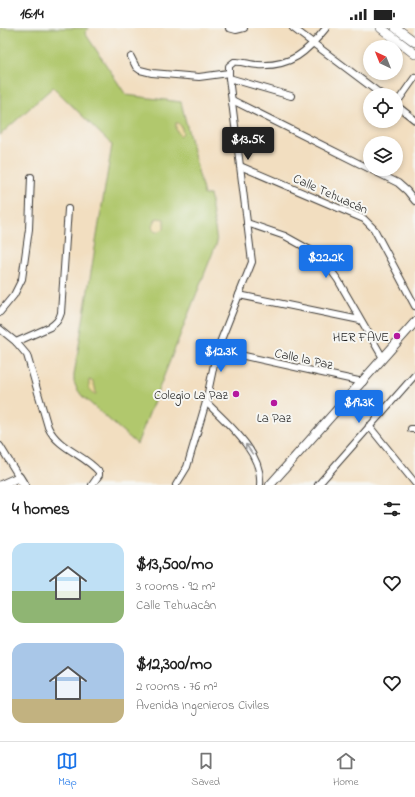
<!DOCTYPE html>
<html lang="en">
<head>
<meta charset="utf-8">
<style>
	body { margin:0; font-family:"Indie Flower",sans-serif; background:#f6f6f6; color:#222; height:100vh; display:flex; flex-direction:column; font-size:15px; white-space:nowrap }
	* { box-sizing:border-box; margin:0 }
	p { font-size:13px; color:#767676 }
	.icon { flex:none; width:22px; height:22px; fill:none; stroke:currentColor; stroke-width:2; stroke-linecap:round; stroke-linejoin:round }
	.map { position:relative; height:457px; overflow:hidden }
	.side { display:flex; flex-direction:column; background:#fff; flex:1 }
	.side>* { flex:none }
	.needle { width:26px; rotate:317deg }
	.tools { position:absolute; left:363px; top:12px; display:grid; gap:8px }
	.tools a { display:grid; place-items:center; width:40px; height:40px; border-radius:50%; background:#fff; box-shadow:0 2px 6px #0003; font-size:20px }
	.price { position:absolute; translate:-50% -34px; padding:0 9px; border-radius:4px; background:#1a73e8; color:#fff; font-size:13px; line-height:26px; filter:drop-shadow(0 1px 2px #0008) }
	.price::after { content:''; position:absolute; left:50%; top:24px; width:12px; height:9px; margin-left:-6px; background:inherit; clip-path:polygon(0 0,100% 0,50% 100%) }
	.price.current { background:#222; color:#fff }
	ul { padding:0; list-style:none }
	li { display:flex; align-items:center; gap:12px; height:100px; padding:0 12px }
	li span { display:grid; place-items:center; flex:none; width:112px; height:80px; border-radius:12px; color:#555 }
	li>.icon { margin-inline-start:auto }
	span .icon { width:48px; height:48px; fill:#fffc; stroke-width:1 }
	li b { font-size:17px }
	h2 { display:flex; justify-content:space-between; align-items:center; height:48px; padding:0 12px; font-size:17px }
	.status { display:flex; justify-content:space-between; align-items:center; height:28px; padding:0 20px; background:#fff; direction:ltr }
	.status svg { height:11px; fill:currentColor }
	.tabs { display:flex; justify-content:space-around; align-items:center; height:56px; border-top:1px solid #e0e0e0; background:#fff; font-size:11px; color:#767676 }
	.tabs a { display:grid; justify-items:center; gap:2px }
	.tabs .current { color:#1a73e8 }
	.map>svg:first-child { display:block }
	.green { fill:#b1c86d; stroke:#667244 }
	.sand { fill:#eeda9e; stroke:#857b5d }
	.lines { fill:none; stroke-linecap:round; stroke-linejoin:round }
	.minor-casing { stroke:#3c3935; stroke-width:8 }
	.tertiary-casing { stroke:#3c3935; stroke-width:10 }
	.secondary-casing { stroke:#3c3935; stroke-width:10 }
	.minor { stroke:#fff; stroke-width:6 }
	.tertiary { stroke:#fff; stroke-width:8 }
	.secondary { stroke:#fff; stroke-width:9 }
	.oneway { stroke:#999 }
	.poi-dot { fill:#b5179e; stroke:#f6f6f2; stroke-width:1.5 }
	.labels { text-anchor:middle; stroke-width:4; stroke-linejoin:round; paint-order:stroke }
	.street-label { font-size:13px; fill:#1c1c1c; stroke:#f6f6f2 }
	.poi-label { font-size:13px; fill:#1c1c1c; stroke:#f6f6f2; text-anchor:end }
</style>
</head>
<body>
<div class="status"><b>16:14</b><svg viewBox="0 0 49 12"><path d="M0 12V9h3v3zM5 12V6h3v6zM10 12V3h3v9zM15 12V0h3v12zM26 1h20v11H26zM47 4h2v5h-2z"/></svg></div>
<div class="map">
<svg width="415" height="457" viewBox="0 0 415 457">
	<rect width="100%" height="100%" fill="#f6f6f2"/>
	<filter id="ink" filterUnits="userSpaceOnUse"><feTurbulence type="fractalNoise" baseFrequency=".025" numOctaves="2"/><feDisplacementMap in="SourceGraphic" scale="8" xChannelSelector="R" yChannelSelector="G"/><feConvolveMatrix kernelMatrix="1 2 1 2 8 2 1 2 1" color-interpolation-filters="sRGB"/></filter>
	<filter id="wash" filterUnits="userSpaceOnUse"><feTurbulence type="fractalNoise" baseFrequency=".012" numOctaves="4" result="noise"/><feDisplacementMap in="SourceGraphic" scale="16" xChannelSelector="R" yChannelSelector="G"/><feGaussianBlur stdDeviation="0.9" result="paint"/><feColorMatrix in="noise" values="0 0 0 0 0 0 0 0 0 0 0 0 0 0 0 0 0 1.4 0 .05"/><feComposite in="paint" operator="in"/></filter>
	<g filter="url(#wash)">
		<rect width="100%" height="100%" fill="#f2dec0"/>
		<!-- green -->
		<path class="green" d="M0 0H88L85 5 126 67 181 74 204 167H210L217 214 137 416 82 368 77 361 74 354V347L112 117 53 59 0 107Z"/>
		<!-- sand -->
		<g class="sand">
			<path d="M176 95H178L181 98 183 105 180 108 176 101Z"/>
			<path d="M157 190 164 191V201L157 204 154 203 152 198Z"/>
			<path d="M89 352 92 353 95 359 96 366H94L89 360Z"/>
		</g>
	</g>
	<g filter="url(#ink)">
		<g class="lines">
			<defs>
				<g id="minor">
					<path d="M229 0 236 2 244 0"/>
					<path d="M293 0 382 67"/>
					<path d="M131 29 136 39 140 42 152 45 199 49 229 45"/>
					<path d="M229 50 291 68"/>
					<path d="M232 72 398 155 407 163 415 173"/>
					<path d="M396 76 415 49"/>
					<path d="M396 77 415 92"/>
					<path d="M240 138 364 191 374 201 415 278"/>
					<path d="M247 195 285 208 312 223 325 234 338 252 383 330"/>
					<path d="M239 267 360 292"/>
					<path d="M0 284 14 267 22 251 29 201 31 149"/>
					<path d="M0 301 16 314 27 327 48 399C58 421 84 426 99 444V447L92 457"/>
					<path d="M16 314 50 299C56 295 59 292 61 285L68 181"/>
					<path d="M217 322 363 354"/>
					<path d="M206 374C227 395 263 424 260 457"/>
					<path d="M369 398 415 455"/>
					<path d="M411 401H415"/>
					<path d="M0 418 19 449"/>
					<path d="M176 457 187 439 206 374 217 322 252 234 229 50V38L234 34C242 33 250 37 258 37 291 39 307 24 326 0"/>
					<path d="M318 457 415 347"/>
				</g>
				<g id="tertiary">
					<path d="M1 457 19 449 24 457"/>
					<path d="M270 457 415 294"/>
				</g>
				<g id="secondary">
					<path d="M381 0 415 26"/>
					<path d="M396 0 415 14"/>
				</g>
			</defs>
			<!-- minor casing -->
			<use href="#minor" class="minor-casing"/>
			<!-- tertiary casing -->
			<use href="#tertiary" class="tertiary-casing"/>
			<!-- secondary casing -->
			<use href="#secondary" class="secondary-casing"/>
			<!-- minor -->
			<use href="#minor" class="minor"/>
			<!-- tertiary -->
			<use href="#tertiary" class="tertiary"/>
			<!-- secondary -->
			<use href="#secondary" class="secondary"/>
		</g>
		<!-- one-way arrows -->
		<defs><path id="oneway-shaft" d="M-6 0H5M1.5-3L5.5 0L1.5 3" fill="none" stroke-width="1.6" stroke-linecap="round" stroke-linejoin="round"/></defs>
		<use class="oneway" href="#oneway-shaft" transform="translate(249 421) rotate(-125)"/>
	</g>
	<!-- markers -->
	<g class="poi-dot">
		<circle cx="397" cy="308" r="4"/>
		<circle cx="236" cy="366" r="4"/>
		<circle cx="274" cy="375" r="4"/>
	</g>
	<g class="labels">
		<!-- street labels -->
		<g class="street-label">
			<text transform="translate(331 165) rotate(24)" y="5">Calle Tehuacán</text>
			<text transform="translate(304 330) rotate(12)" y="5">Calle la Paz</text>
		</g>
		<!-- poi labels -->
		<g class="poi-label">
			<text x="389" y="313">HER FAVE</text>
			<text x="228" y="371">Colegio La Paz</text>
			<text x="274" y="394" text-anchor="middle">La Paz</text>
		</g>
	</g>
</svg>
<div class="tools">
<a><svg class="needle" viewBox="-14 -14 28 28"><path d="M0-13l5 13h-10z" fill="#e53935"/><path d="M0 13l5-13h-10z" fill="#767676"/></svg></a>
<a><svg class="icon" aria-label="locate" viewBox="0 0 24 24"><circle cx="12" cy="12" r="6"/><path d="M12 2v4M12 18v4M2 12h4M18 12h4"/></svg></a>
<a><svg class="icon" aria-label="layers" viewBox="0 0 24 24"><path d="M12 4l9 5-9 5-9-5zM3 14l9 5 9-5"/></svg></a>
</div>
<b class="price current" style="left:248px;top:133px">$13.5K</b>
<b class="price" style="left:326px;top:251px">$22.2K</b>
<b class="price" style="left:221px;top:345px">$12.3K</b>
<b class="price" style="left:359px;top:396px">$19.3K</b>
</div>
<section class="side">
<h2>4 homes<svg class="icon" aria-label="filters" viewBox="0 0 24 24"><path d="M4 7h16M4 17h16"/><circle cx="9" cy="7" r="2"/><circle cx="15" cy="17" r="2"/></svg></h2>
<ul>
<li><span style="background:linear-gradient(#bfe0f5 60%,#8fb573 0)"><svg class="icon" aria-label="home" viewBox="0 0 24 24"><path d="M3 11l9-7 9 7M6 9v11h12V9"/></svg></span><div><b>$13,500/mo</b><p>3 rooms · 92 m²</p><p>Calle Tehuacán</p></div><svg class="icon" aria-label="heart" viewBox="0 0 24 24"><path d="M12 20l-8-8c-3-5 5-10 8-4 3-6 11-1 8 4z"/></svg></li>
<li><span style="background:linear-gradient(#a9c7e8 70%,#c2b280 0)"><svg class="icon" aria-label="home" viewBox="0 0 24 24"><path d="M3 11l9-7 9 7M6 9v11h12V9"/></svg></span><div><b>$12,300/mo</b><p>2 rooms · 76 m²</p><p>Avenida Ingenieros Civiles</p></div><svg class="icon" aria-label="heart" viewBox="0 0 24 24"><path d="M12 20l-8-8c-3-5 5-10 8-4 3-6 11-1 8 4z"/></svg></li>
</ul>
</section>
<nav class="tabs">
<a class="current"><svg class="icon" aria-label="map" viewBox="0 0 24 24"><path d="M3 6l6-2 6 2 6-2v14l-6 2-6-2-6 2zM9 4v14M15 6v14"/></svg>Map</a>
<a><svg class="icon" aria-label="saved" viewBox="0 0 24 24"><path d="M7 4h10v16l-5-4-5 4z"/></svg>Saved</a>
<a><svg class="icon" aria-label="home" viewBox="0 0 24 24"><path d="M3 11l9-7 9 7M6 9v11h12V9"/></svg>Home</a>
</nav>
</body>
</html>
